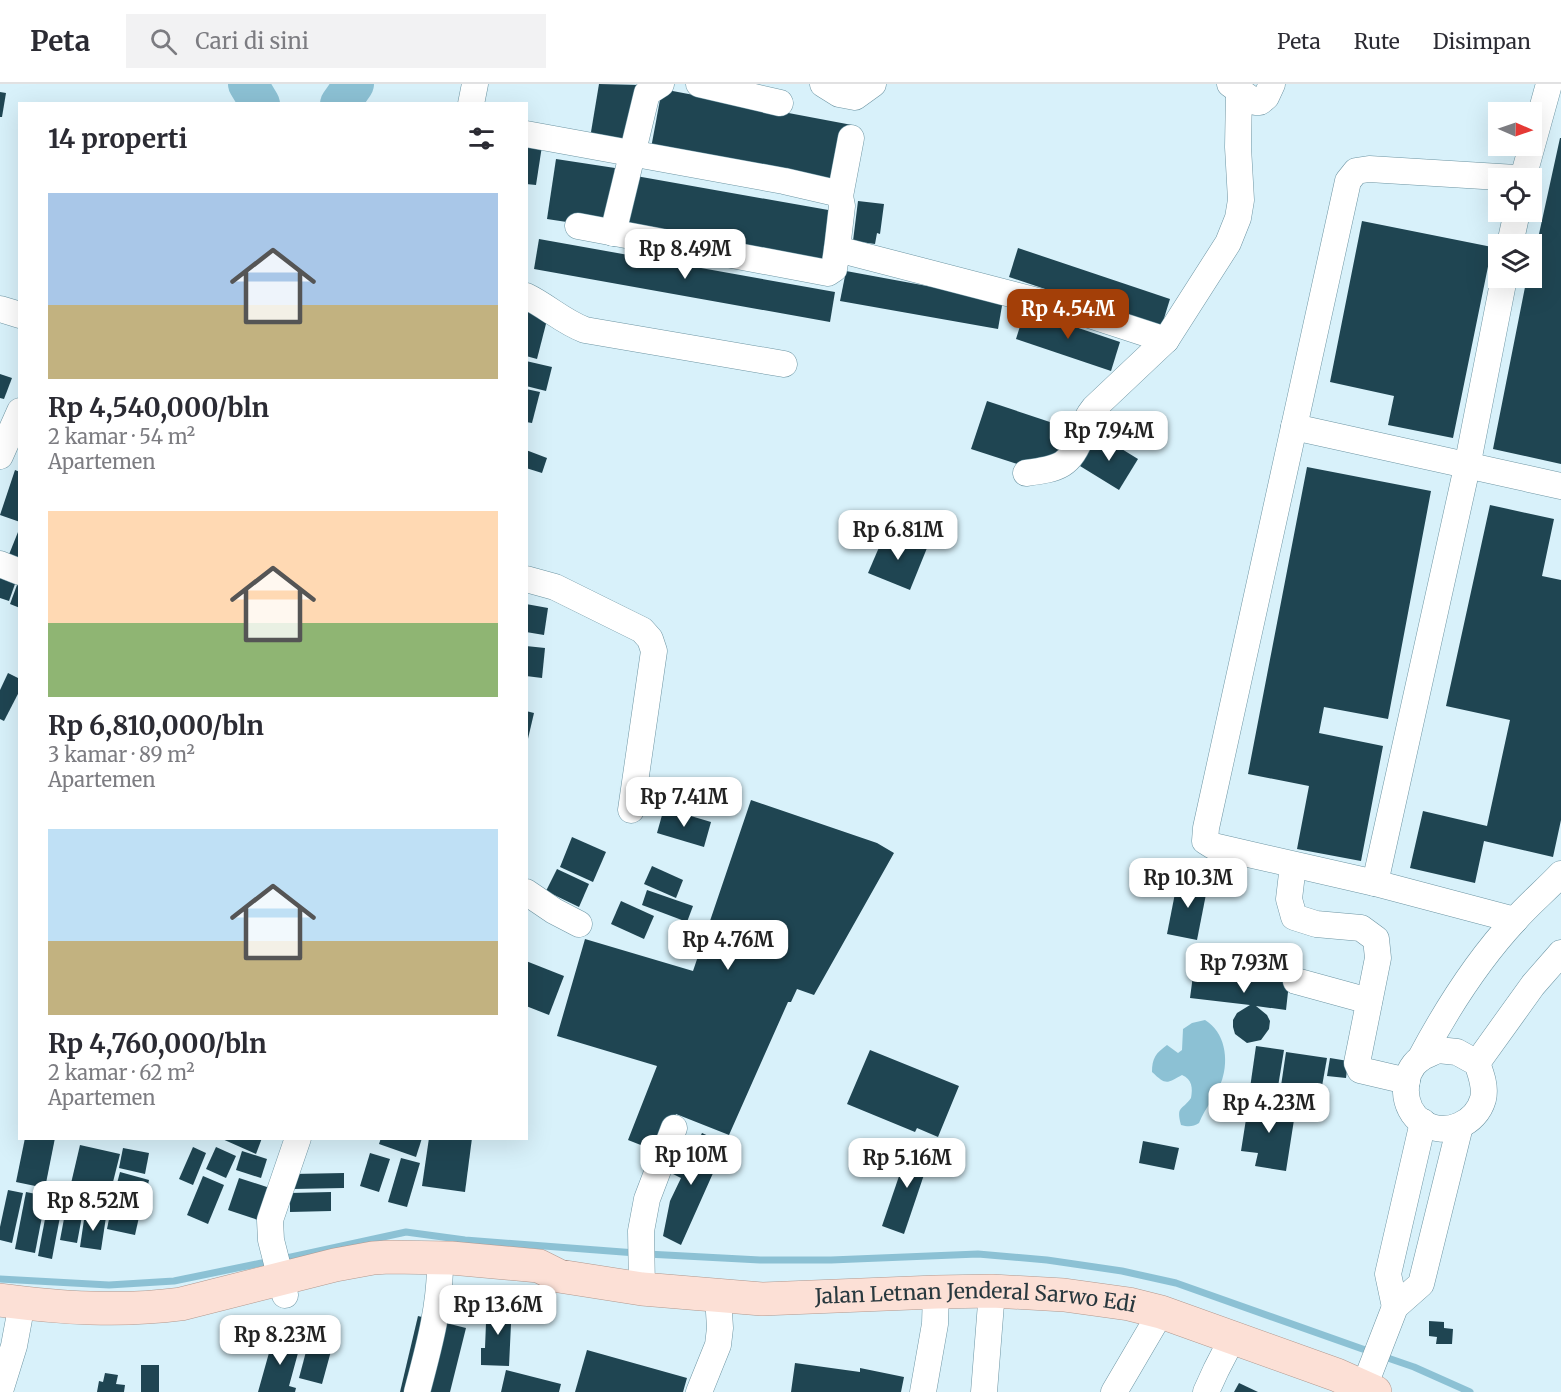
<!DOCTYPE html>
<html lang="id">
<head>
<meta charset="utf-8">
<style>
	body { margin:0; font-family:Merriweather,serif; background:#f2f2f3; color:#2b2b33; height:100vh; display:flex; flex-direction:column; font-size:22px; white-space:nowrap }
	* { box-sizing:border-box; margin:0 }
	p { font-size:20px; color:#7c7c81 }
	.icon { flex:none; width:33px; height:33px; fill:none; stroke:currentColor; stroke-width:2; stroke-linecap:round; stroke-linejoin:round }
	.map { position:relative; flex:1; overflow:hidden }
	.side { position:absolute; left:18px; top:18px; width:510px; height:1038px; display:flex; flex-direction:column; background:#fff; border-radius:0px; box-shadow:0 6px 24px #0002 }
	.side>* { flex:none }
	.needle { width:39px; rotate:92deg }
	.fabs { position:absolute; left:1488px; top:18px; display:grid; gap:12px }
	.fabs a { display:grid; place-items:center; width:54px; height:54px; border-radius:0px; background:#fff; box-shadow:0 6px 24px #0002; font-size:30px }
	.price { position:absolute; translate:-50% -51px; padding:0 14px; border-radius:12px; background:#fff; color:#222; font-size:20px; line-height:39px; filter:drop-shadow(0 2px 3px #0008) }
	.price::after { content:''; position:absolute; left:50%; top:36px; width:18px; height:14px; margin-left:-9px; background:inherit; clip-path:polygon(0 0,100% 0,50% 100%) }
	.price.on { background:#a33f08; color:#fff }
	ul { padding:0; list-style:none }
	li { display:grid; align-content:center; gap:12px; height:318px; padding:0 30px }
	li span { display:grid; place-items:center; height:186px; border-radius:0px; color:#555 }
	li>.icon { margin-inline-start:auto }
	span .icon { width:108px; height:108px; fill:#fffc; stroke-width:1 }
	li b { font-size:26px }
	h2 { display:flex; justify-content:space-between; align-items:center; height:72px; padding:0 30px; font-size:26px }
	header { display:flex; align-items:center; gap:36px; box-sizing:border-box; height:84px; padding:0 30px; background:#fff; border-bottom:2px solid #e1e1e2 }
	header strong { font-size:28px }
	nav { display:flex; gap:33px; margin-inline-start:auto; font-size:21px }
	.search { width:420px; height:54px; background:#f2f2f3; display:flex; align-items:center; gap:15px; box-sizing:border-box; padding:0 21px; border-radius:0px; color:#7c7c81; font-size:22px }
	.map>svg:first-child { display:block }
	.water { fill:#8cc1d4 }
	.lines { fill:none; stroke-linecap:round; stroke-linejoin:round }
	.stream { stroke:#8cc1d4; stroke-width:7 }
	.river { stroke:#8cc1d4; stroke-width:40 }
	.building { fill:#1f4552 }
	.minor-casing { stroke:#6d95a3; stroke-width:27 }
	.major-casing { stroke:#b0988f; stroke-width:34 }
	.minor { stroke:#fff; stroke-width:26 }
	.major { stroke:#fce0d6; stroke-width:33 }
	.labels { text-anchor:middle; stroke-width:6; stroke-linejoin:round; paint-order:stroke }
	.street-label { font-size:21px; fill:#28383e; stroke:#d8f1fa }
</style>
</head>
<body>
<header>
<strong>Peta</strong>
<div class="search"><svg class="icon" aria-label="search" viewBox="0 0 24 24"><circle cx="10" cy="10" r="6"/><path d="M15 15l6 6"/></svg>Cari di sini</div>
<nav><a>Peta</a><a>Rute</a><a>Disimpan</a></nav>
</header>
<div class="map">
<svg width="1561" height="1308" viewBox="0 0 1561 1308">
	<rect width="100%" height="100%" fill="#d8f1fa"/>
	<!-- water -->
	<path class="water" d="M1205 936C1225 948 1229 975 1222 996 1217 1011 1205 1024 1199 1039 1193 1043 1188 1043 1181 1041 1176 1021 1182 1027 1191 1014 1193 1004 1192 995 1182 991 1166 1000 1166 1001 1152 988 1152 974 1156 969 1167 961L1178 969 1182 966 1183 945 1192 939Z"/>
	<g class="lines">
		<!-- stream -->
		<g class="stream">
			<path d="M647 1170 760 1176H831L978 1170 1047 1176 1122 1187 1176 1199 1371 1268"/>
			<path d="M282 1175 406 1148 465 1156 636 1169"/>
			<path d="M0 1195 109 1201 174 1197 271 1177"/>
			<path d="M1382 1272 1414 1283 1470 1308"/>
		</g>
		<!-- river -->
		<g class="river">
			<path d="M248 0 260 20"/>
			<path d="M340 20 354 0"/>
		</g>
	</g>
	<!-- building -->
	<g class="building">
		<path d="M599 0 639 1 630 60 590 54Z"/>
		<path d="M662 5 852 41 840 105 651 64Z"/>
		<path d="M0 8 6 9 2 33H0Z"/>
		<path d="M1560 54H1561V380L1493 365 1526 198 1528 194H1532V182Z"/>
		<path d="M526 60 542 62 536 101 526 100Z"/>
		<path d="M556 75 615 84 606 144 547 135Z"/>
		<path d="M636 92 834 127 823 187 626 151Z"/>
		<path d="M858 117 884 120 880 150 877 149 875 160 853 157Z"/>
		<path d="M1362 137 1492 163 1453 354 1388 341 1394 312 1330 298Z"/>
		<path d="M539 155 835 208 830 238 534 185Z"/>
		<path d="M1018 164 1170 215 1161 244 1009 193Z"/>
		<path d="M846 187 1003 216 998 245 840 217Z"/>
		<path d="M1025 226 1120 258 1111 287 1016 255Z"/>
		<path d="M526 227 548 232 537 275 526 272Z"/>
		<path d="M526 277 552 283 546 307 526 302Z"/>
		<path d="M0 290 12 294 4 315 0 314Z"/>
		<path d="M526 305 540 308 532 339 526 338Z"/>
		<path d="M987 317 1068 344 1058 374 1033 385 971 365Z"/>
		<path d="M1099 351 1138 375 1119 406 1080 382Z"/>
		<path d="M526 366 547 374 542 389 526 384Z"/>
		<path d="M1307 383 1431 407 1388 635 1324 623 1319 649 1383 662 1361 777 1297 765 1309 702 1248 690Z"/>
		<path d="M15 386 20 388V438L0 431Z"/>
		<path d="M1490 421 1554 435 1542 492 1561 496V736L1553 773 1484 757 1475 799 1410 784 1423 727 1487 742 1510 636 1446 622Z"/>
		<path d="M20 443V478L8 473Z"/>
		<path d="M886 447 927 464 910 506 868 489Z"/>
		<path d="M0 494 15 500 9 517 0 514Z"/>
		<path d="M17 501 20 502V524L10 520Z"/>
		<path d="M526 520 548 524 544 551 526 548Z"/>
		<path d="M526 562 545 564 542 594 526 592Z"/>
		<path d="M8 589 20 595V606L4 637 0 635V606Z"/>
		<path d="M526 627 534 629 527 659H526Z"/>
		<path d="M751 716 877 759 894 769 814 911 797 905 791 918H788L729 1051 676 1030 661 1069 628 1056 657 982 557 952 585 855 693 887Z"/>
		<path d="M664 724 711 738 704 763 657 749Z"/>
		<path d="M572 753 606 768 593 798 560 783Z"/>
		<path d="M652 782 683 796 676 814 644 800Z"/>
		<path d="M557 785 589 800 579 823 546 807Z"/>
		<path d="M1178 794 1208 800 1197 856 1167 850Z"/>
		<path d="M647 806 693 822 687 838 642 821Z"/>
		<path d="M621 817 654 832 644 855 611 840Z"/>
		<path d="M1196 869 1213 871 1211 889 1259 895H1265L1267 878 1291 881 1286 926 1256 922 1267 931 1270 937 1269 945 1261 956 1247 959 1235 950 1233 943V936L1237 929 1250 921 1190 914Z"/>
		<path d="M526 877 564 892 549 931 526 922Z"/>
		<path d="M1256 962 1284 966 1276 1015 1249 1011Z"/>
		<path d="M870 966 959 1002 938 1053 917 1044 915 1048 847 1020Z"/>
		<path d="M1286 968 1327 974 1321 1008 1281 1002Z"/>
		<path d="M1330 974 1348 977 1346 994 1327 992Z"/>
		<path d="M1249 1016 1296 1023 1286 1087 1255 1082 1258 1069 1241 1067Z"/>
		<path d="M702 1049 726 1060 681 1161 663 1152 670 1117 681 1094 671 1089 678 1073 688 1078Z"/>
		<path d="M25 1054H55L45 1104 16 1098Z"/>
		<path d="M220 1054H262L256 1070Z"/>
		<path d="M381 1054H422L416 1073 379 1060Z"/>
		<path d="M429 1054H472L465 1108 422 1102Z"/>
		<path d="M1143 1057 1179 1064 1174 1086 1139 1079Z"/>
		<path d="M910 1060 932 1067 904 1150 882 1142Z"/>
		<path d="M80 1061 120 1070 108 1118 69 1108Z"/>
		<path d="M193 1063 206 1069 193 1101 179 1095Z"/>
		<path d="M216 1063 236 1072 226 1094 206 1085Z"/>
		<path d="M123 1064 149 1069 145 1090 119 1084Z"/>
		<path d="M242 1067 267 1075 261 1094 236 1086Z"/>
		<path d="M370 1069 390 1075 379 1108 360 1102Z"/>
		<path d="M401 1074 420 1079 407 1123 388 1118Z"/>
		<path d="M120 1088 149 1096 145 1115 115 1107Z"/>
		<path d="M344 1089V1104L293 1105V1090Z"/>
		<path d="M203 1092 224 1101 208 1140 187 1131Z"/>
		<path d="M239 1094 270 1104 258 1136 228 1126Z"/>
		<path d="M8 1106 23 1109 12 1159 0 1156V1143Z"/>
		<path d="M26 1108 46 1112 35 1169 15 1165Z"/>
		<path d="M331 1108V1127L290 1128V1109Z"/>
		<path d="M114 1110 143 1115 135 1151 107 1145Z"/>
		<path d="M68 1113 85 1116 77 1159 60 1156Z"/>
		<path d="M48 1119 62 1122 52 1175 38 1172Z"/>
		<path d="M85 1129 106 1133 101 1166 80 1163Z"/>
		<path d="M489 1219H512L509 1282 481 1281V1264H485L486 1239H489Z"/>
		<path d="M418 1232 466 1244 450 1308H400Z"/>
		<path d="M1429 1237 1444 1238V1244L1453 1245 1452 1260H1436L1437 1253 1429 1252Z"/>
		<path d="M274 1251 301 1258 289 1302 296 1304 295 1308H258Z"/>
		<path d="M308 1260 331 1267 322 1300 299 1294Z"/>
		<path d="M587 1266 687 1294 683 1308H575Z"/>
		<path d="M795 1279 860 1288V1284L904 1293 901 1308H791Z"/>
		<rect x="141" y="1281" width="18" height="27"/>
		<path d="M506 1286 561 1300 559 1308H501Z"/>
		<path d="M105 1289 118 1291 116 1300 125 1301 124 1308H97L99 1297 103 1298Z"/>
		<path d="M1239 1299 1258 1308H1234Z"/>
	</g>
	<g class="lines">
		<defs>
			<g id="minor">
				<path d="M699 0 780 19"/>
				<path d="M823 0 839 10 855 13 873 0"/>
				<path d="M1230 0 1255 18H1260L1266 13 1272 0"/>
				<path d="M471 20 475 0"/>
				<path d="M526 50 784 97 836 109 840 112 842 122 837 165"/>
				<path d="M1523 94 1549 0"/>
				<path d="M840 112 851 54"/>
				<path d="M578 142 828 189 834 185 837 165 1080 228 1166 256"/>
				<path d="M613 149 647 9 661 0"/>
				<path d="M1510 160 1517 128"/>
				<path d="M526 212C547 222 563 238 585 246L784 280"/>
				<path d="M0 225 20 231"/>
				<path d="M1294 343 1561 402"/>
				<path d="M0 372 20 327"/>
				<path d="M1026 389C1058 385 1072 382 1082 349 1086 337 1086 334 1094 324L1166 256 1228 159 1238 134 1241 116 1238 63 1239 8"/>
				<path d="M0 480 20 488"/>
				<path d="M526 495 555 503 642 546 650 555 654 567 631 726"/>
				<path d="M1293 781 1289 815 1294 833 1316 840 1361 844 1376 855 1378 874 1357 979 1360 986 1407 997"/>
				<path d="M1375 799 1467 383 1504 194"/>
				<path d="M526 808 554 827 579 840"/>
				<path d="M1515 836 1375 799 1213 762 1205 757 1206 744 1348 97 1356 87 1369 85 1516 94"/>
				<path d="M1296 897 1369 917"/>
				<path d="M1438 966 1457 968 1477 979C1481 990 1486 1003 1483 1015 1476 1040 1446 1053 1423 1039 1401 1025 1400 989 1421 974 1426 971 1432 969 1438 966Z"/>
				<path d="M1420 975C1446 926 1477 877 1515 836 1529 820 1546 806 1561 790"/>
				<path d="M1477 979 1533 901 1561 869"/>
				<path d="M642 1205 641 1147 647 1115 674 1044"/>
				<path d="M285 1211 271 1156 270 1136 298 1054"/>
				<path d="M1395 1223 1388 1190 1423 1038"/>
				<path d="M1364 1303 1395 1223 1421 1200 1460 1042"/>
				<path d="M0 1307 14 1262 22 1219"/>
				<path d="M417 1308C429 1263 441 1220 440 1174"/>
				<path d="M699 1308 718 1261 720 1244 718 1212"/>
				<path d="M923 1308 935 1240 936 1208"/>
				<path d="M984 1308 992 1207"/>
				<path d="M1114 1308 1161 1228"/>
				<path d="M1206 1308 1216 1286 1233 1253"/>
			</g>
			<g id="major">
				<path id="s1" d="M0 1216C62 1224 119 1228 181 1220L335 1181 373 1174 389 1173 451 1174 539 1182 559 1192 642 1205 762 1215 936 1208 992 1207 1064 1211 1129 1220 1161 1228 1337 1291 1375 1308"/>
			</g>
		</defs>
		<!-- minor casing -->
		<use href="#minor" class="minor-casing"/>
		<!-- major casing -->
		<use href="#major" class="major-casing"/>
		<!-- minor -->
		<use href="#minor" class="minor"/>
		<!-- major -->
		<use href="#major" class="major"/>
	</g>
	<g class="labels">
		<!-- street labels -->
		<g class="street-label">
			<text dy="7" stroke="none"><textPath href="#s1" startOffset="986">Jalan Letnan Jenderal Sarwo Edi</textPath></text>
		</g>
	</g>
</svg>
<div class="fabs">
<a><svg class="needle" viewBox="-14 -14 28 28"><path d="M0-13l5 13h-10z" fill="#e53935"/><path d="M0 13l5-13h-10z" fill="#7c7c81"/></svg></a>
<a><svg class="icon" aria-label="locate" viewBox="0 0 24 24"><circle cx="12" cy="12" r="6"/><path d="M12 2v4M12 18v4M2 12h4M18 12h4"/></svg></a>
<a><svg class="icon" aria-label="layers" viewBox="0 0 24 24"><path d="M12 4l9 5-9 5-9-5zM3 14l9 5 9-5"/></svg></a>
</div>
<b class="price" style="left:685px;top:196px">Rp 8.49M</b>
<b class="price on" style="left:1068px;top:256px">Rp 4.54M</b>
<b class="price" style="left:1109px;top:378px">Rp 7.94M</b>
<b class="price" style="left:898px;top:477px">Rp 6.81M</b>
<b class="price" style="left:684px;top:744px">Rp 7.41M</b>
<b class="price" style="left:1188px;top:825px">Rp 10.3M</b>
<b class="price" style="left:728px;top:887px">Rp 4.76M</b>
<b class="price" style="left:1244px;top:910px">Rp 7.93M</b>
<b class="price" style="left:1269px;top:1050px">Rp 4.23M</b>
<b class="price" style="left:691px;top:1102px">Rp 10M</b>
<b class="price" style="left:907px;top:1105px">Rp 5.16M</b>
<b class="price" style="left:93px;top:1148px">Rp 8.52M</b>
<b class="price" style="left:498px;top:1252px">Rp 13.6M</b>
<b class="price" style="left:280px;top:1282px">Rp 8.23M</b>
<section class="side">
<h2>14 properti<svg class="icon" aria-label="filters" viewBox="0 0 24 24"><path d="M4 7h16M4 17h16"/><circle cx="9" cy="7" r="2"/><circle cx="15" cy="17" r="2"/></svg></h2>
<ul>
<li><span style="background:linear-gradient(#a9c7e8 60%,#c2b280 0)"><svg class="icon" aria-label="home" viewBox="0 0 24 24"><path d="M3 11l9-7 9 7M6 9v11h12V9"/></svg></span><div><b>Rp 4,540,000/bln</b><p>2 kamar · 54 m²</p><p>Apartemen</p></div></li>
<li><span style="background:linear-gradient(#ffd9b3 60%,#8fb573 0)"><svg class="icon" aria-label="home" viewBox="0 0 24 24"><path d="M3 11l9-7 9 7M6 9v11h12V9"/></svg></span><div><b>Rp 6,810,000/bln</b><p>3 kamar · 89 m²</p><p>Apartemen</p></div></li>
<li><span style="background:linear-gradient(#bfe0f5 60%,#c2b280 0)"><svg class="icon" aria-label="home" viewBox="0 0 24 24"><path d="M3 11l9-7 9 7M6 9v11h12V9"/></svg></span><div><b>Rp 4,760,000/bln</b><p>2 kamar · 62 m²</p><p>Apartemen</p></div></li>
</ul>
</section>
</div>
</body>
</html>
